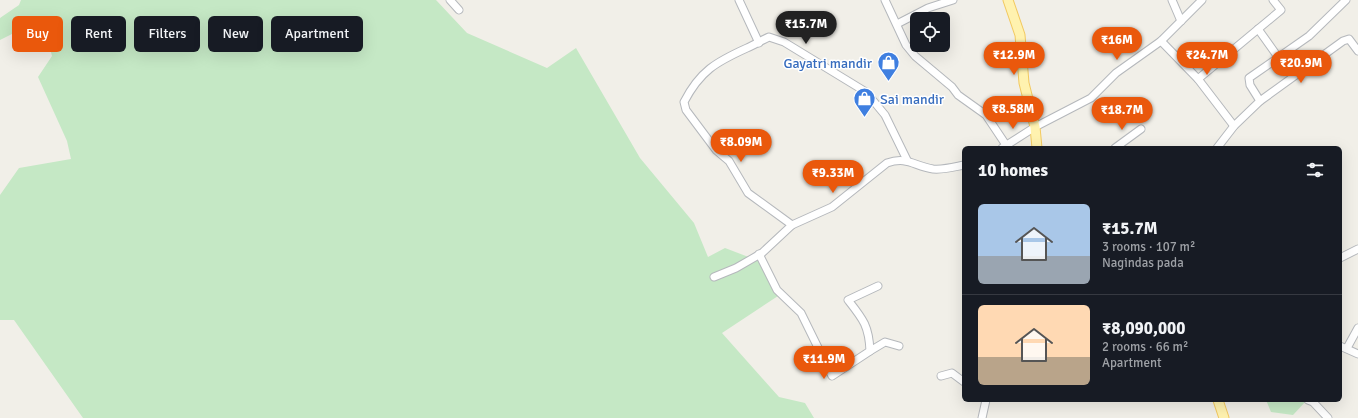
<!DOCTYPE html>
<html lang="en">
<head>
<meta charset="utf-8">
<style>
	body { margin:0; font-family:Signika,sans-serif; background:#242831; color:#f1f3f6; height:100vh; display:flex; flex-direction:column; font-size:15px; white-space:nowrap }
	* { box-sizing:border-box; margin:0 }
	p { font-size:13px; color:#9ea1a6 }
	.icon { flex:none; width:22px; height:22px; fill:none; stroke:currentColor; stroke-width:2; stroke-linecap:round; stroke-linejoin:round }
	.map { position:relative; flex:1; overflow:hidden }
	.panel { position:absolute; left:962px; top:146px; width:380px; height:256px; display:flex; flex-direction:column; background:#171b24; border-radius:6px; box-shadow:0 4px 16px #0002 }
	.panel>* { flex:none }
	.hud { position:absolute; left:12px; top:16px; width:380px; height:36px; display:flex; gap:8px }
	.buttons { position:absolute; left:910px; top:12px; display:grid; gap:8px }
	.buttons a { display:grid; place-items:center; width:40px; height:40px; border-radius:6px; background:#171b24; box-shadow:0 4px 16px #0002; font-size:20px }
	.price { position:absolute; translate:-50% -34px; padding:0 9px; border-radius:14px; background:#ea580c; color:#fff; font-size:13px; line-height:26px; filter:drop-shadow(0 1px 2px #0008) }
	.price::after { content:''; position:absolute; left:50%; top:24px; width:12px; height:9px; margin-left:-6px; background:inherit; clip-path:polygon(0 0,100% 0,50% 100%) }
	.price.on { background:#222; color:#fff }
	ul { padding:0; list-style:none }
	li { display:flex; align-items:center; gap:12px; height:100px; padding:0 16px }
	li+li { border-top:1px solid #363941 }
	li span { display:grid; place-items:center; flex:none; width:112px; height:80px; border-radius:6px; color:#555 }
	li>.icon { margin-inline-start:auto }
	span .icon { width:48px; height:48px; fill:#fffc; stroke-width:1 }
	li b { font-size:17px }
	h2 { display:flex; justify-content:space-between; align-items:center; height:48px; padding:0 16px; font-size:17px }
	.pill { padding:0 14px; border-radius:6px; background:#171b24; box-shadow:0 4px 16px #0002; font-size:14px; line-height:36px }
	.pill.on { background:#ea580c; color:#fff }
	.map>svg:first-child { display:block }
	.green { fill:#c5e8c5 }
	.lines { fill:none; stroke-linecap:round; stroke-linejoin:round }
	.minor-casing { stroke:#b5b8bc; stroke-width:9 }
	.major-casing { stroke:#f2c960; stroke-width:11 }
	.minor { stroke:#fff; stroke-width:7 }
	.major { stroke:#fff2af; stroke-width:9 }
	.labels { text-anchor:middle; stroke-width:3; stroke-linejoin:round; paint-order:stroke }
	.shop-label { font-size:14px; fill:#366cbe; stroke:#fff; text-anchor:end }
</style>
</head>
<body>
<div class="map">
<svg width="1358" height="418" viewBox="0 0 1358 418">
	<rect width="100%" height="100%" fill="#f1efe8"/>
	<!-- green -->
	<g class="green">
		<path d="M21 0H436L467 33 547 68 576 48 640 158 694 223 708 257 725 248 759 261 778 296 722 333 779 397 805 403 814 418H83L14 320H0V195L19 168 71 159 67 141 38 77 52 56 44 25 26 27 0 40V18L19 5Z"/>
		<path d="M1266 400H1307L1293 415 1271 412Z"/>
	</g>
	<g class="lines">
		<defs>
			<g id="minor">
				<path d="M450 0 459 10"/>
				<path d="M739 0 759 43"/>
				<path d="M885 0 906 45 915 56 952 87 958 95 986 115 1006 145"/>
				<path d="M1172 0 1181 21"/>
				<path d="M897 24 928 8 953 0"/>
				<path d="M1258 29 1278 57"/>
				<path d="M1161 41 1198 79 1234 126"/>
				<path d="M1198 79 1281 10 1273 0"/>
				<path d="M1260 101 1343 41 1349 39 1358 51"/>
				<path d="M1002 148 1035 127 1091 98 1116 73 1161 41 1202 0"/>
				<path d="M1115 148 1141 129"/>
				<path d="M1217 148 1234 126 1260 101 1250 85 1249 78 1309 36 1346 0"/>
				<path d="M792 225 748 193 729 161 716 150 686 110 684 102C700 71 716 62 747 48 754 45 762 40 769 37L784 42 866 92 885 115 907 160"/>
				<path d="M759 254 777 290 801 313 832 376 870 351C869 326 863 319 848 300L878 286"/>
				<path d="M1340 258 1358 249"/>
				<path d="M714 277 736 268 762 253 792 225 832 207 887 163C907 156 914 166 933 169 944 170 954 167 964 165"/>
				<path d="M1340 346 1358 354"/>
				<path d="M1347 348 1358 328"/>
				<path d="M870 351 885 342 899 346"/>
				<path d="M941 376 952 373 964 382"/>
				<path d="M1308 400 1313 402 1328 418"/>
				<path d="M982 418 986 400"/>
			</g>
			<g id="major">
				<path d="M1008 0 1020 35 1024 83 1035 127 1037 148"/>
				<path d="M1218 400 1224 418"/>
			</g>
		</defs>
		<!-- minor casing -->
		<use href="#minor" class="minor-casing"/>
		<!-- major casing -->
		<use href="#major" class="major-casing"/>
		<!-- minor -->
		<use href="#minor" class="minor"/>
		<!-- major -->
		<use href="#major" class="major"/>
	</g>
	<!-- icons -->
	<defs>
		<symbol id="shop-pin" viewBox="-11 -11 22 30"><path d="M0 17L-7.5 6A9.5 9.5 0 1 1 7.5 6Z" fill="#3f7fe0" stroke="#fff"/><path d="M-5-2.5h2.3a2.7 3.5 0 0 1 5.4 0H5L5.5 6h-11ZM-1.5-2.5h3a1.5 2.3 0 0 0-3 0Z" fill="#fff"/></symbol>
	</defs>
	<g fill-rule="evenodd">
		<use href="#shop-pin" x="876" y="50" width="25" height="34"/>
		<use href="#shop-pin" x="852" y="86" width="25" height="34"/>
	</g>
	<g class="labels">
		<!-- shop labels -->
		<g class="shop-label">
			<text x="872" y="68">Gayatri mandir</text>
			<text x="880" y="104" text-anchor="start">Sai mandir</text>
		</g>
	</g>
</svg>
<div class="buttons">
<a><svg class="icon" aria-label="locate" viewBox="0 0 24 24"><circle cx="12" cy="12" r="6"/><path d="M12 2v4M12 18v4M2 12h4M18 12h4"/></svg></a>
</div>
<b class="price on" style="left:806px;top:45px">₹15.7M</b>
<b class="price" style="left:1117px;top:61px">₹16M</b>
<b class="price" style="left:1014px;top:76px">₹12.9M</b>
<b class="price" style="left:1207px;top:76px">₹24.7M</b>
<b class="price" style="left:1301px;top:84px">₹20.9M</b>
<b class="price" style="left:1013px;top:130px">₹8.58M</b>
<b class="price" style="left:1122px;top:131px">₹18.7M</b>
<b class="price" style="left:741px;top:163px">₹8.09M</b>
<b class="price" style="left:833px;top:194px">₹9.33M</b>
<b class="price" style="left:824px;top:380px">₹11.9M</b>
<div class="hud">
<a class="pill on">Buy</a>
<a class="pill">Rent</a>
<a class="pill">Filters</a>
<a class="pill">New</a>
<a class="pill">Apartment</a>
</div>
<section class="panel">
<h2>10 homes<svg class="icon" aria-label="filters" viewBox="0 0 24 24"><path d="M4 7h16M4 17h16"/><circle cx="9" cy="7" r="2"/><circle cx="15" cy="17" r="2"/></svg></h2>
<ul>
<li><span style="background:linear-gradient(#a9c7e8 65%,#9aa5b1 0)"><svg class="icon" aria-label="home" viewBox="0 0 24 24"><path d="M3 11l9-7 9 7M6 9v11h12V9"/></svg></span><div><b>₹15.7M</b><p>3 rooms · 107 m²</p><p>Nagindas pada</p></div></li>
<li><span style="background:linear-gradient(#ffd9b3 65%,#b9a48a 0)"><svg class="icon" aria-label="home" viewBox="0 0 24 24"><path d="M3 11l9-7 9 7M6 9v11h12V9"/></svg></span><div><b>₹8,090,000</b><p>2 rooms · 66 m²</p><p>Apartment</p></div></li>
</ul>
</section>
</div>
</body>
</html>
